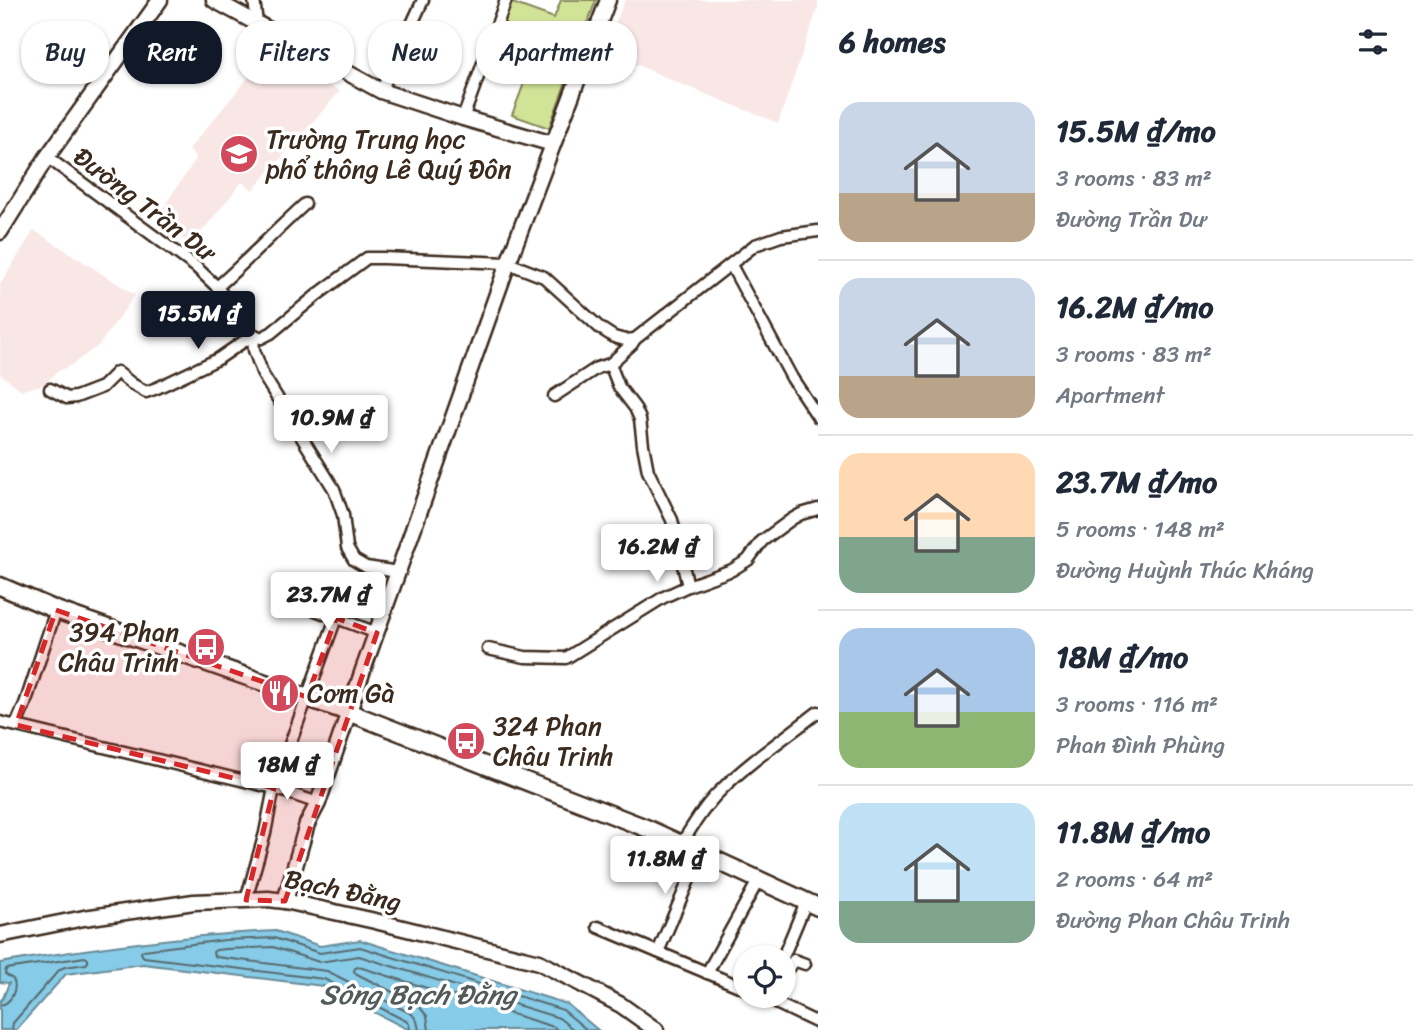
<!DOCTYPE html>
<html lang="en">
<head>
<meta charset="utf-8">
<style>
	body { margin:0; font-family:Sriracha,sans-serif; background:#f2f2f3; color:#1f2937; height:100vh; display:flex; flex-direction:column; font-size:26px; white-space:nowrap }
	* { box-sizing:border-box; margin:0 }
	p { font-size:23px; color:#747a83 }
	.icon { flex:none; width:38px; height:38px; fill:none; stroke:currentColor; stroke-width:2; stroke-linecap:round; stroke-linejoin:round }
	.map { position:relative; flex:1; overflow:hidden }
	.details { display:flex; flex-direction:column; background:#fff; width:595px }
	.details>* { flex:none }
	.banner { position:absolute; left:21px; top:21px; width:665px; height:63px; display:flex; gap:14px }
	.buttons { position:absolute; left:733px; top:945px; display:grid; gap:14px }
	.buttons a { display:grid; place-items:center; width:63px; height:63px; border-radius:50%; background:#fff; box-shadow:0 2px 5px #0004; font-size:35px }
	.price { position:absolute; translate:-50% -60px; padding:0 16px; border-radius:7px; background:#fff; color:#222; font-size:23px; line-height:46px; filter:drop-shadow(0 2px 4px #0008) }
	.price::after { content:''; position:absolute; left:50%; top:42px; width:21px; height:16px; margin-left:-10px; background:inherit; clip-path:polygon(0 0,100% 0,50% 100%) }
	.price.current { background:#111827; color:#fff }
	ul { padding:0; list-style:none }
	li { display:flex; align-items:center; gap:21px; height:175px; padding:0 21px }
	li+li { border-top:2px solid #e0e1e3 }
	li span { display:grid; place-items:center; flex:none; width:196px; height:140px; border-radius:21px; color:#555 }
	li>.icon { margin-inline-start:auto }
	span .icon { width:84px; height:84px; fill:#fffc; stroke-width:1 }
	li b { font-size:30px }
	h2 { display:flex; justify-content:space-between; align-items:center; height:84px; padding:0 21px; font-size:30px }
	.pill { padding:0 24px; border-radius:28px; background:#fff; box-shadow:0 2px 5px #0004; font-size:24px; line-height:63px }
	.pill.current { background:#111827; color:#fff }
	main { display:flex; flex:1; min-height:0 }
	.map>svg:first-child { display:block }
	.built { fill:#f9e7e6 }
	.green { fill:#d1e397; stroke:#86865a; stroke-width:2 }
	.water { fill:#86cbe7; stroke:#688b97; stroke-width:2 }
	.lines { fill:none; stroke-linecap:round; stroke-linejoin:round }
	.shore { stroke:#596a6e; stroke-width:2 }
	.street-casing { stroke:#3b2a1e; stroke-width:15 }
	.secondary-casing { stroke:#3b2a1e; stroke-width:19 }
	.primary-casing { stroke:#3b2a1e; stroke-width:21 }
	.street { stroke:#fff; stroke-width:10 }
	.secondary { stroke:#fff; stroke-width:14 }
	.primary { stroke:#fff; stroke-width:16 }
	.marked { fill:#d62828; fill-opacity:0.2; stroke:#d62828; stroke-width:5; stroke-dasharray:14 9; stroke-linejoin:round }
	.labels { text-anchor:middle; stroke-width:7; stroke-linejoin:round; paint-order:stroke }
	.poi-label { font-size:26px; fill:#3b2a1e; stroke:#fff; text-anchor:start }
	.street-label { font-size:26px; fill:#3b2a1e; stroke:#fff }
	.water-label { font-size:28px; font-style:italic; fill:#525a5a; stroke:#fff }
</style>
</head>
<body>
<main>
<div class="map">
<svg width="818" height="1030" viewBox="0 0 818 1030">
	<rect width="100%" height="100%" fill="#fff"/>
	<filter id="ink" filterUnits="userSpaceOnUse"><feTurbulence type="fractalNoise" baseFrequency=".0143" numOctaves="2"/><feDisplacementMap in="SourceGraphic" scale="14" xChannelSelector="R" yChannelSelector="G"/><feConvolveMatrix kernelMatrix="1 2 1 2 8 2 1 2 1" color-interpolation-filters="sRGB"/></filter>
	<g filter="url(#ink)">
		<!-- built -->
		<g class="built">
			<path d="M625 0H818V7L778 123 676 82 604 50Z"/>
			<path d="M267 55 340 91 253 190 242 182 191 245 156 218 196 159 189 149Z"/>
			<path d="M34 230 135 295 99 345 73 364 57 372 43 385 22 390 0 374V285Z"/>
		</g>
		<!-- green -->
		<path class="green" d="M561 0H596L549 128 512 115 526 78 510 72 519 46 494 37 507 1 554 18Z"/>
		<!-- water -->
		<path class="water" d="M276 931 320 946 360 940 567 1004 598 1030H409L323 986 143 964 66 974 16 1030H0V1001L3 998 9 983 0 982V963C91 948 184 935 276 931Z"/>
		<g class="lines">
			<!-- shore -->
			<g class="shore">
				<path d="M0 1005C11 1004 18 988 13 979L5 974 6 969 85 957 88 959V962L86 964 65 967 60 969 13 1023 12 1030"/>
				<path d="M410 1030 409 1024 406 1021 324 979 144 957 142 955 141 952 144 950 225 940 274 938 320 953 360 947 563 1010 587 1030"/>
				<path d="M419 1030 417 1021 412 1014 327 971 216 957 214 956 213 952 216 950 226 949 273 947 319 962 359 956 559 1018 574 1030"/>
				<path d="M429 1030 427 1016 418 1005 355 973 354 971 355 968 359 967 554 1027 557 1030"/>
			</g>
			<defs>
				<g id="street">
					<path d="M254 0 257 23"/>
					<path d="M381 91 423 0"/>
					<path d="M463 118 506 0"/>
					<path d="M47 157 196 267 217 287 249 332 261 338 271 333 317 295 367 258H383L508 263 544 277 600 328 614 337 625 340 635 339 755 245 781 236 818 231"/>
					<path d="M731 265 792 378 818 417"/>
					<path d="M217 287C248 260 275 231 305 204"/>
					<path d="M253 335 254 350 263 375 334 489 343 515 347 548 354 560 366 567 398 572"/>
					<path d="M610 364 619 387 635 408 640 419 643 445 648 471 672 520 688 586"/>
					<path d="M50 389 67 398 76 397 102 387 117 372 132 384 146 392 157 388 218 359 253 335"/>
					<path d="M554 396 597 368 610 364 632 344 635 339"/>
					<path d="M291 601 377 633"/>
					<path d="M488 649 525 657 566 658 664 597 688 586 732 570 748 560 762 541 792 519 801 514 818 509"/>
					<path d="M0 722 274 788 318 803"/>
					<path d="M16 725 25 704 56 610"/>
					<path d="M681 844C693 826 704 806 720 791 750 761 785 738 818 712"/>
					<path d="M246 900 265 833 274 788 336 618"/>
					<path d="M598 927 746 989"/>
					<path d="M658 952 701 852"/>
					<path d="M783 957 806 902"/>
					<path d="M707 973 759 879"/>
					<path d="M784 974 794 960 805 964"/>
					<path d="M761 996 818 1023"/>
				</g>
				<g id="secondary">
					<path d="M214 0 381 91 463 118 553 144"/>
					<path d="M0 232 47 157 160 0"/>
					<path d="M285 901 307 824 318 803 363 670 508 263 608 0"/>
					<path d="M0 935 84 918 194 902 268 899 285 901 375 921 539 962 621 1005 656 1030"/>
				</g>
				<path id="primary" d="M0 586 56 610 348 712 646 828 818 907"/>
			</defs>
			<!-- street casing -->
			<use href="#street" class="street-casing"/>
			<!-- secondary casing -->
			<use href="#secondary" class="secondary-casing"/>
			<!-- primary casing -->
			<use href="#primary" class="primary-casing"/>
			<!-- street -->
			<use href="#street" class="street"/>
			<!-- secondary -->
			<use href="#secondary" class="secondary"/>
			<!-- primary -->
			<use href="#primary" class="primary"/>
		</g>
	</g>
	<!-- marked area -->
	<path class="marked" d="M56 610 307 697 336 618 377 633 285 901 246 900 274 788 16 725Z"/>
	<!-- icons -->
	<defs>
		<symbol id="school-disc" viewBox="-11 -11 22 22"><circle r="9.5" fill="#d1495b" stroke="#fff"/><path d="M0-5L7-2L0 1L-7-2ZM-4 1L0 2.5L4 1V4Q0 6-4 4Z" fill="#fff"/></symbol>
		<symbol id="bus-disc" viewBox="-11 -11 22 22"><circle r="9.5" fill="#d1495b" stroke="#fff"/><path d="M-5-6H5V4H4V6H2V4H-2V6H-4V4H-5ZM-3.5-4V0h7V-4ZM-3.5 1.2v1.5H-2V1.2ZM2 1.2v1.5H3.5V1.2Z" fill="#fff"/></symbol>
		<symbol id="restaurant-disc" viewBox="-11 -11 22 22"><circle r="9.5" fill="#d1495b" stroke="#fff"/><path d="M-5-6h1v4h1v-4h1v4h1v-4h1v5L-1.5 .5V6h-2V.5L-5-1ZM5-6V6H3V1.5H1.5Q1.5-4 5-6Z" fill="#fff"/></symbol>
	</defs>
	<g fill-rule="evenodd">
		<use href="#school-disc" x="217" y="132" width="44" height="44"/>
		<use href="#bus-disc" x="184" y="625" width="44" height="44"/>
		<use href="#restaurant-disc" x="258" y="671" width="44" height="44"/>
		<use href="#bus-disc" x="444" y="719" width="44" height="44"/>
	</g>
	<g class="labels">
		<!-- poi labels -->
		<g class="poi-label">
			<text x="266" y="148">Trường Trung học<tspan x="266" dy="30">phổ thông Lê Quý Đôn</tspan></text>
			<text x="179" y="641" text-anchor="end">394 Phan<tspan x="179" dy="30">Châu Trinh</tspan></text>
			<text x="307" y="702">Cơm Gà</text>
			<text x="493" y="735">324 Phan<tspan x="493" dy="30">Châu Trinh</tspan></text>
		</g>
		<!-- street labels -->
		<g class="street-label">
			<text transform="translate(145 204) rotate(37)" y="9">Đường Trần Dư</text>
			<text transform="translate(343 890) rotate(12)" y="9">Bạch Đằng</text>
		</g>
		<!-- water labels -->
		<g class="water-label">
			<text x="418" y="1004">Sông Bạch Đằng</text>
		</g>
	</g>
</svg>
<div class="buttons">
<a><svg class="icon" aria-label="locate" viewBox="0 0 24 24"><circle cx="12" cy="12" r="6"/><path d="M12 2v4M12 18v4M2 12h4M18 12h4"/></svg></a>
</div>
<b class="price current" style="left:198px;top:351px">15.5M ₫</b>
<b class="price" style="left:331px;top:455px">10.9M ₫</b>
<b class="price" style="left:657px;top:584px">16.2M ₫</b>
<b class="price" style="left:328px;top:632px">23.7M ₫</b>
<b class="price" style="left:287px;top:802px">18M ₫</b>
<b class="price" style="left:665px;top:896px">11.8M ₫</b>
<div class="banner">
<a class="pill">Buy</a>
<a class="pill current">Rent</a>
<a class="pill">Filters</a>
<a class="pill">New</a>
<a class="pill">Apartment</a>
</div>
</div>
<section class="details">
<h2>6 homes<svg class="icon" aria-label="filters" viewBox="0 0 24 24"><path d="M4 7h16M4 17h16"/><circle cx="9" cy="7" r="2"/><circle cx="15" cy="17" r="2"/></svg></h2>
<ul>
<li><span style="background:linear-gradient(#c9d6e8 65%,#b9a48a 0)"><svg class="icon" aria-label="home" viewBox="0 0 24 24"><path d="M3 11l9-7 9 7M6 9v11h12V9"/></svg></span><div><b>15.5M ₫/mo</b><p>3 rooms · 83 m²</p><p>Đường Trần Dư</p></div></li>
<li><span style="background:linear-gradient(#c9d6e8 70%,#b9a48a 0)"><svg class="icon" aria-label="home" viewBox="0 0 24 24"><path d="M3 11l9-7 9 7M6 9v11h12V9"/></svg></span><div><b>16.2M ₫/mo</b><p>3 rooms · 83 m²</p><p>Apartment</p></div></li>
<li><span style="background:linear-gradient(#ffd9b3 60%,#7fa58c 0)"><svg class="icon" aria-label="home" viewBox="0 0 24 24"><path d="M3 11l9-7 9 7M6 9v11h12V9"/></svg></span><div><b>23.7M ₫/mo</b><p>5 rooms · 148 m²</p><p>Đường Huỳnh Thúc Kháng</p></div></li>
<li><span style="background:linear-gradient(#a9c7e8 60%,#8fb573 0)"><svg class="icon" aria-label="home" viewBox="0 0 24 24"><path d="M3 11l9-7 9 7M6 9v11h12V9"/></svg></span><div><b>18M ₫/mo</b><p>3 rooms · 116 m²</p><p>Phan Đình Phùng</p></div></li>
<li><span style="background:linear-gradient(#bfe0f5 70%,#7fa58c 0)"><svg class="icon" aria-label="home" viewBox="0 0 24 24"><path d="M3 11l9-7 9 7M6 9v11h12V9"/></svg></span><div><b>11.8M ₫/mo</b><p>2 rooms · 64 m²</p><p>Đường Phan Châu Trinh</p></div></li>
</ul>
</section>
</main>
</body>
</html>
